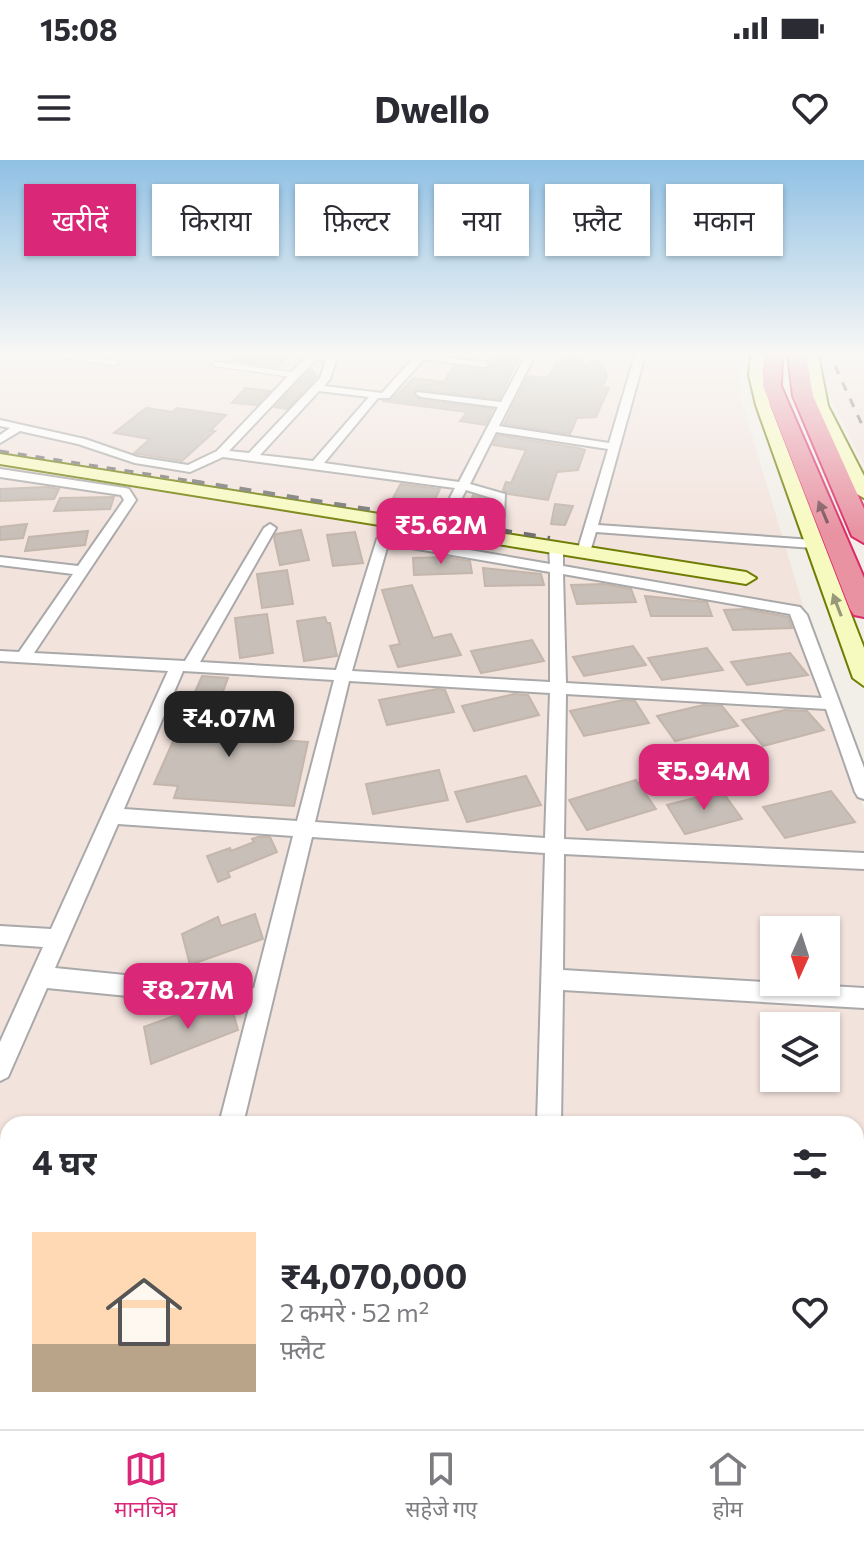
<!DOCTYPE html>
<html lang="hi">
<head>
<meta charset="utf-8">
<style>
	body { margin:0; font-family:Commissioner,"Noto Sans Devanagari",sans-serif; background:#f2f2f3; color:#2b2b33; height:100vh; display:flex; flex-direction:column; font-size:30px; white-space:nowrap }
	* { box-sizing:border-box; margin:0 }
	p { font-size:26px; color:#7c7c81 }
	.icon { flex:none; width:44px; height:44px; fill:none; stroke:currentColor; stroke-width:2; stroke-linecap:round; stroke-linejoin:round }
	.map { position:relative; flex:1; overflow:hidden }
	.details { position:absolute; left:0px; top:956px; width:864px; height:314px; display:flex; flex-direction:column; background:#fff; border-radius:24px 24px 0 0; box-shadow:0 2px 6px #0004 }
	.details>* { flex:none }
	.banner { position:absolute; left:24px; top:24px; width:816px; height:72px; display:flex; gap:16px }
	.needle { width:52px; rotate:183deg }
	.fabs { position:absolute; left:760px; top:756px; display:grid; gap:16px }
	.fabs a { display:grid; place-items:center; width:80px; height:80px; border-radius:0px; background:#fff; box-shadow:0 2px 6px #0004; font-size:40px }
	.price { position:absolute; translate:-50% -68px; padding:0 18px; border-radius:16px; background:#db2777; color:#fff; font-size:26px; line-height:52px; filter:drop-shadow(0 2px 4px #0008) }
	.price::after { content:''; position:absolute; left:50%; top:48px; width:24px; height:18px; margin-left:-12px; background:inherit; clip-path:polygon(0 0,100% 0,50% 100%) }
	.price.selected { background:#222; color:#fff }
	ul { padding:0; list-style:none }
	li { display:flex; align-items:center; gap:24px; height:200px; padding:0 32px }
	li span { display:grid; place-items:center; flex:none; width:224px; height:160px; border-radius:0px; color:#555 }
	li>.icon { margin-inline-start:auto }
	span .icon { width:96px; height:96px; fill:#fffc; stroke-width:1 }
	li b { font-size:34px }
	h2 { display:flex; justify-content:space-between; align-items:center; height:96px; padding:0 32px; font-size:34px }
	.pill { padding:0 28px; border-radius:0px; background:#fff; box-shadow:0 2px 6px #0004; font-size:28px; line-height:72px }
	.pill.selected { background:#db2777; color:#fff }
	.status { display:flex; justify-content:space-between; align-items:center; height:56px; padding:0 40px; background:#fff; direction:ltr }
	.status svg { height:22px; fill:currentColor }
	header { display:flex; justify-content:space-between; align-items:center; height:104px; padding:0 32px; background:#fff; font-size:36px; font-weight:700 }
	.menu { display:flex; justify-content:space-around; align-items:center; height:112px; border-top:2px solid #e1e1e2; background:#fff; font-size:22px; color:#7c7c81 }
	.menu a { display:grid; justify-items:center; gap:4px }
	.menu .selected { color:#db2777 }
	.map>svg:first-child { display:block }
	.military { fill:#f3e3dd; fill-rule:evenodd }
	.building { fill:#c7bfb8; stroke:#c4b6ab; stroke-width:2 }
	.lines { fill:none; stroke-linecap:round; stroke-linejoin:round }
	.lane-casing { stroke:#a9a9a9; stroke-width:7 }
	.street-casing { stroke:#a9a9a9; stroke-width:4 }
	.secondary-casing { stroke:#707d05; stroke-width:4 }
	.highway-casing { stroke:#dc2a67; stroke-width:4 }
	.lane { stroke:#fff; stroke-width:5 }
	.street { fill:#fff; fill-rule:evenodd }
	.secondary { fill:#f7fabf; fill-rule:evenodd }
	.highway { fill:#e892a2; fill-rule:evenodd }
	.rail-far1 { stroke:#707070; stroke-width:3; stroke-dasharray:9 9; stroke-linecap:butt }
	.rail { stroke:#707070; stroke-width:4; stroke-dasharray:12 12; stroke-linecap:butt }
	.oneway { fill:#7b545c }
	.oneway2 { fill:#979978 }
</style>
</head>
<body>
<div class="status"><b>15:08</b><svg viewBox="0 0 49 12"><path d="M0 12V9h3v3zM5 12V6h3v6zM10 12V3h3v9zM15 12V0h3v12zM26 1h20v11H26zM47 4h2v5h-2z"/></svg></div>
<header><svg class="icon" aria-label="menu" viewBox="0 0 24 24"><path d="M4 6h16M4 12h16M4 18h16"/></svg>Dwello<svg class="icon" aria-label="heart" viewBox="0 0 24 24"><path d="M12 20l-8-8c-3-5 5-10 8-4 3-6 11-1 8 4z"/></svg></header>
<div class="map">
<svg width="864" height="1269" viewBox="0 0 864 1269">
	<rect width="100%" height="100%" fill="#f2efe9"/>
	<!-- military -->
	<g class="military">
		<path d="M0 195H742L740 235 864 649V1269H0ZM774 770H826V822H774ZM774 866H826V918H774ZM8 964H856V1262H8Z"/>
		<path d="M821 195H864V306L828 232Z"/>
	</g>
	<!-- building -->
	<g class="building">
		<path d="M235 195H287L277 207 230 200Z"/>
		<path d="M496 195H520L499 239 417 229 413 233 421 240 493 249 485 265 460 261 467 252 382 241 391 240 414 218 444 222 453 206 488 209Z"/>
		<path d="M576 197 587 206 589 200 602 203 607 216 602 227 609 228 596 257 577 258 570 274 504 264 528 216 547 218 557 202Z"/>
		<path d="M311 209 317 216 291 245 287 249 275 247Z"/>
		<path d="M245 228 270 231 256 245 232 243Z"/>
		<path d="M146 248 173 252 177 248 226 255 210 271H215L182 301 134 293 150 279 114 273Z"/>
		<path d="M498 275 578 288 585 290 578 310 557 312 548 340 508 334 503 330 506 322 511 323 526 290 493 285Z"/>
		<path d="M400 325 401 324 440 329 433 343 393 338Z"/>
		<path d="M48 327 59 329 54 339 0 341V329Z"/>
		<path d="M473 335 492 341 489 355 467 353Z"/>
		<path d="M114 337 110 349 54 351 60 338Z"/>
		<path d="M555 344 573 346 565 365 551 364Z"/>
		<path d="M27 364 23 378 0 380V367Z"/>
		<path d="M301 370 309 400 280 405 274 378 276 374Z"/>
		<path d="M88 371 85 385 25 391 29 377Z"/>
		<path d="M355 372 363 403 333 406 327 375Z"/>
		<path d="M445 397 470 401 472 413 414 415 413 398Z"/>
		<path d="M483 408 541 414 544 425 485 426Z"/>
		<path d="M287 410 293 444 262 448 257 414Z"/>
		<path d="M603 424 631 429 636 442 577 444 571 425Z"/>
		<path d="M412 425 433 478 451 474 461 495 398 507 390 486 400 484 382 430Z"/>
		<path d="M645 436 707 442 712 456H651Z"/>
		<path d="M746 449 788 457 792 468 733 470 724 450Z"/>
		<path d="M267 454 273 493 240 498 235 458Z"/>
		<path d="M325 457 327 463H330L337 496 304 501 297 461Z"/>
		<path d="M532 480 544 501 481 513 471 491Z"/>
		<path d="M633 486 646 505 584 516 573 497Z"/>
		<path d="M707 488 723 510 662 520 648 498Z"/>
		<path d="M790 493 808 515 747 525 731 502Z"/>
		<path d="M202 516 228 518 207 575 308 582 294 646 174 638 178 626 154 624Z"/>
		<path d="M437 529 445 530 454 552 387 565 379 540Z"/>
		<path d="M514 534 528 535 539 555 474 571 462 546Z"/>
		<path d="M623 540 635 541 649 563 584 576 570 551Z"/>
		<path d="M703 545 722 546 738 566 675 581 657 556Z"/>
		<path d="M785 550 807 551 824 570 763 586 742 560Z"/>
		<path d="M439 610 448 640 373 654 366 624Z"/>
		<path d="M526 616 541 645 467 662 455 632Z"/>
		<path d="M636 620 656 649 587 670 569 640Z"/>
		<path d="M722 631 742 659 685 674 667 645Z"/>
		<path d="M831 631 855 662 785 678 763 647Z"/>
		<path d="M258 677H270L277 692 228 712 230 717 218 722 207 696 230 688 231 691 254 682 252 679Z"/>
		<path d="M255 754 263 779 190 805 182 774 218 757 221 766Z"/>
		<path d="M201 846 232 849 238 870 151 904 144 867Z"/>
	</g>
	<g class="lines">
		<defs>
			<g id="lane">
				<path d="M64 195 115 203"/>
				<path d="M216 204 295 215"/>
			</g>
			<g id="street">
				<path d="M308 195H326L336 200 330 219 324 226 382 233 416 195 487 202V206L484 207 424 199 389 238H378L324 303 459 322 498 247 421 237 416 234 417 232 501 242 526 195H535L499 266 609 283 635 195H645L598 365 813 380 820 384 813 388 596 372 589 395H579L577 392 608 289 496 272 470 324 505 334 504 356 498 360 492 356 495 339 466 330 446 369 440 373 434 369 455 328 223 297 190 312 135 303 78 284 20 271 0 283V275L10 268 0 266V260L85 279 137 297 188 305 217 291ZM316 199 326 201 320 218 249 293 229 291ZM319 231 369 237 313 301 260 295Z"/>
				<path d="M0 309 125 328 129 329 136 340 34 493 185 501 264 368 270 364 276 368 200 502 336 510 377 379 383 375 550 404 549 387 556 383 563 387V406L800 447 807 455 864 608V639L858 637 855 632 826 549 566 534 564 679 864 693V709L564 694 563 810 864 828V848L563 830 561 964H537L545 693 312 677 243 964H219L249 848 47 828 8 917 0 921V882L43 787 0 784V766L51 769 168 511 0 501V491L19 492 73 414 0 405V397L78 406 124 340 121 335 0 317ZM388 384 550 412V522L352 511ZM563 414 790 454 822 538 566 523ZM183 511 334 520 297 661 124 649ZM349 521 550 533 545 678 315 662ZM118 664 293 676 254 828 55 808Z"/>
				<path d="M0 1046 8 1047V1073L0 1072Z"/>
				<path d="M143 1262H173L171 1269H141Z"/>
				<rect x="530" y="1262" width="30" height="7"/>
			</g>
			<g id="secondary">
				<path d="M751 195H765L763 215 770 245 864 488V526L853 518 756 245 749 215Z"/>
				<path d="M804 195H818L828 246 864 316V338L855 333 814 246Z"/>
				<path d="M0 294 746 412 756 418 746 424 0 304Z"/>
			</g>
			<g id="highway">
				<path d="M764 195H782L781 226 864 418V457L854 455 850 449 763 226Z"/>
				<path d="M788 195H806L813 236 864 349V383L852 376 793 236Z"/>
			</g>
		</defs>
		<!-- lane casing -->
		<use href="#lane" class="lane-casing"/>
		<!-- street casing -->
		<use href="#street" class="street-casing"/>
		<!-- secondary casing -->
		<use href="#secondary" class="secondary-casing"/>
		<!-- highway casing -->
		<use href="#highway" class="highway-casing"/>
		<!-- lane -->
		<use href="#lane" class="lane"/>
		<!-- street -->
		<use href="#street" class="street"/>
		<!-- secondary -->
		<use href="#secondary" class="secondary"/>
		<!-- highway -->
		<use href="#highway" class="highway"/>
		<!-- rail-far1 -->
		<g class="rail-far1">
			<path d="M835 206 864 269"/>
			<path d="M0 291 205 323"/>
		</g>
		<!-- rail -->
		<path class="rail" d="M192 321 550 378"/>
	</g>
	<!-- one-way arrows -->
	<defs><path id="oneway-solid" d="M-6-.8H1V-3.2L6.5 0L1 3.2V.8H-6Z" transform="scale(2)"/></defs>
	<use class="oneway" href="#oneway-solid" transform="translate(823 352) rotate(-113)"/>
	<use class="oneway2" href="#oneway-solid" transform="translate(837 445) rotate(-111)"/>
	<!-- sky -->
	<linearGradient id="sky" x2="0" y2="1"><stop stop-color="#8fc0e4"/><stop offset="0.52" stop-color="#f9f8f5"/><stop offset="1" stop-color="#f9f8f5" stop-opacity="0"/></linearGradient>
	<rect width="864" height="373" fill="url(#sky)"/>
</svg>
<div class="fabs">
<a><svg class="needle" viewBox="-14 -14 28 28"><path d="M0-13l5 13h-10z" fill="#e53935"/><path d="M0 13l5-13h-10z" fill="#7c7c81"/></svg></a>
<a><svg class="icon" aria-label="layers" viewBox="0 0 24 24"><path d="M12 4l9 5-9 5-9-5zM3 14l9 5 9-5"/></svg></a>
</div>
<b class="price" style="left:441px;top:406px">₹5.62M</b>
<b class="price selected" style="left:229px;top:599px">₹4.07M</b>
<b class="price" style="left:704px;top:652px">₹5.94M</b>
<b class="price" style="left:188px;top:871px">₹8.27M</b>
<div class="banner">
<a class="pill selected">खरीदें</a>
<a class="pill">किराया</a>
<a class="pill">फ़िल्टर</a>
<a class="pill">नया</a>
<a class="pill">फ़्लैट</a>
<a class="pill">मकान</a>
</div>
<section class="details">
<h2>4 घर<svg class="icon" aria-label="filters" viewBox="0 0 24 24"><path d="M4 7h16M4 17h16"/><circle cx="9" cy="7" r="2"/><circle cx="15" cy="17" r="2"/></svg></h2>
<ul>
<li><span style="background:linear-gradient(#ffd9b3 70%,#b9a48a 0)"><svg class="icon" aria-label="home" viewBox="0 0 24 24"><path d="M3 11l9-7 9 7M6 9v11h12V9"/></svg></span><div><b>₹4,070,000</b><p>2 कमरे · 52 m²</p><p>फ़्लैट</p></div><svg class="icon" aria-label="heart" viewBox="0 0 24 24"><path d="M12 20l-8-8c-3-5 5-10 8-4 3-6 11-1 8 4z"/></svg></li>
</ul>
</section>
</div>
<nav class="menu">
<a class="selected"><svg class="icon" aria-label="map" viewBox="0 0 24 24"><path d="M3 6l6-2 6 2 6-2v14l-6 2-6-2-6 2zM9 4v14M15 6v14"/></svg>मानचित्र</a>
<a><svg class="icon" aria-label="saved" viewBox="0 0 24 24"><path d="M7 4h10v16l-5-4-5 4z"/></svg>सहेजे गए</a>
<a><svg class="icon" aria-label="home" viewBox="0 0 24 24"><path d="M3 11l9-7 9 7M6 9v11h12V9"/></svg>होम</a>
</nav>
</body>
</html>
